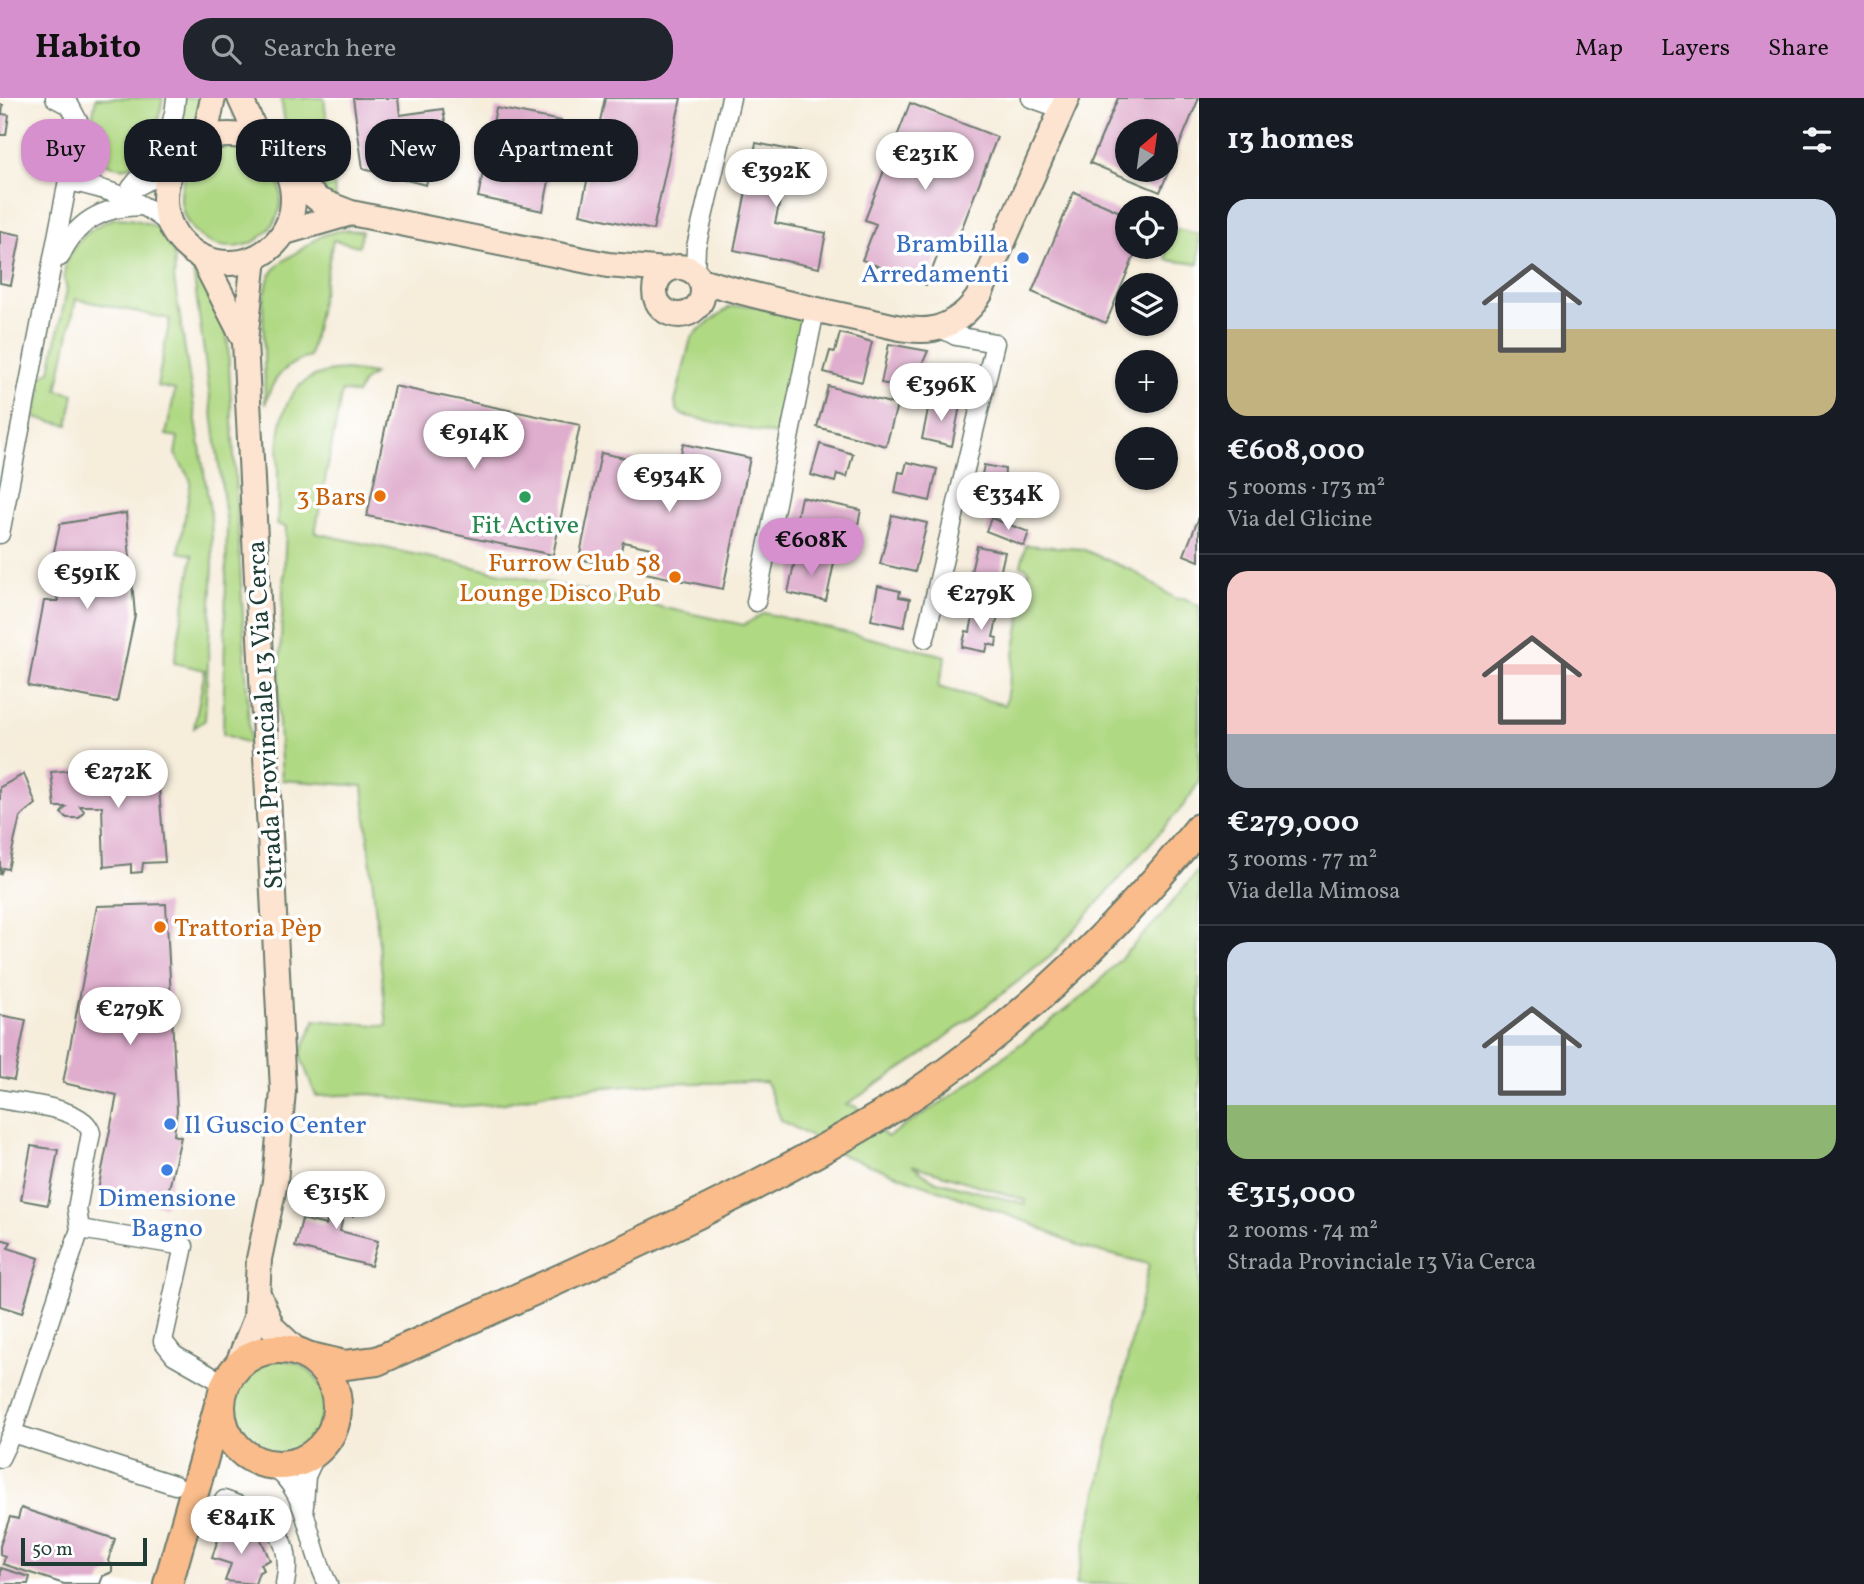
<!DOCTYPE html>
<html lang="en">
<head>
<meta charset="utf-8">
<style>
	body { margin:0; font-family:Vollkorn,serif; background:#20242c; color:#f1f3f6; height:100vh; display:flex; flex-direction:column; font-size:26px; white-space:nowrap }
	* { box-sizing:border-box; margin:0 }
	p { font-size:23px; color:#9ea1a6 }
	.icon { flex:none; width:38px; height:38px; fill:none; stroke:currentColor; stroke-width:2; stroke-linecap:round; stroke-linejoin:round }
	.map { position:relative; flex:1; overflow:hidden }
	.sheet { display:flex; flex-direction:column; background:#171b24; width:665px }
	.sheet>* { flex:none }
	.hud { position:absolute; left:21px; top:21px; width:665px; height:63px; display:flex; gap:14px }
	.needle { width:46px; rotate:29deg }
	.buttons { position:absolute; left:1115px; top:21px; display:grid; gap:14px }
	.buttons a { display:grid; place-items:center; width:63px; height:63px; border-radius:50%; background:#171b24; box-shadow:0 2px 5px #0004; font-size:35px }
	.scale { position:absolute; left:21px; bottom:18px; width:126px; box-sizing:border-box; padding-left:7px; border:4px solid #1f3d34; border-top:0; font-size:19px; line-height:24px; white-space:nowrap; color:#1f3d34; -webkit-text-stroke:5px #fff; paint-order:stroke }
	.price { position:absolute; translate:-50% -60px; padding:0 16px; border-radius:24px; background:#fff; color:#222; font-size:23px; line-height:46px; filter:drop-shadow(0 2px 4px #0008) }
	.price::after { content:''; position:absolute; left:50%; top:42px; width:21px; height:16px; margin-left:-10px; background:inherit; clip-path:polygon(0 0,100% 0,50% 100%) }
	.price.active { background:#d690ce; color:#111 }
	ul { padding:0; list-style:none }
	li { display:grid; align-content:center; gap:14px; height:371px; padding:0 28px }
	li+li { border-top:2px solid #363941 }
	li span { display:grid; place-items:center; height:217px; border-radius:21px; color:#555 }
	li>.icon { margin-inline-start:auto }
	span .icon { width:126px; height:126px; fill:#fffc; stroke-width:1 }
	li b { font-size:30px }
	h2 { display:flex; justify-content:space-between; align-items:center; height:84px; padding:0 28px; font-size:30px }
	.tag { padding:0 24px; border-radius:28px; background:#171b24; box-shadow:0 2px 5px #0004; font-size:24px; line-height:63px }
	.tag.active { background:#d690ce; color:#111 }
	header { display:flex; align-items:center; gap:42px; box-sizing:border-box; height:98px; padding:0 35px; background:#d690ce; color:#111 }
	header strong { font-size:33px }
	nav { display:flex; gap:38px; margin-inline-start:auto; font-size:24px }
	.search { width:490px; height:63px; background:#20242c; display:flex; align-items:center; gap:18px; box-sizing:border-box; padding:0 24px; border-radius:28px; color:#9ea1a6; font-size:26px }
	main { display:flex; flex:1; min-height:0 }
	.map>svg:first-child { display:block }
	.green { fill:#b0d984; stroke:#688b5c; stroke-width:2; fill-rule:evenodd }
	.building { fill:#dfadcd; fill-rule:evenodd }
	.lines { fill:none; stroke-linecap:round; stroke-linejoin:round }
	.street-casing { stroke:#6a7b6e; stroke-width:21 }
	.secondary-casing { stroke:#6a7b6e; stroke-width:28 }
	.primary-casing { stroke:#6a7b6e; stroke-width:32 }
	.street { stroke:#fff; stroke-width:18 }
	.secondary { stroke:#fde4d0; stroke-width:24 }
	.primary { stroke:#f9bc8a; stroke-width:28 }
	.shop-dot { fill:#3f7fe0; stroke:#fff; stroke-width:2.5 }
	.food-dot { fill:#e8710a; stroke:#fff; stroke-width:2.5 }
	.leisure-dot { fill:#2e9e5b; stroke:#fff; stroke-width:2.5 }
	.labels { text-anchor:middle; stroke-width:7; stroke-linejoin:round; paint-order:stroke }
	.shop-label { font-size:26px; fill:#366cbe; stroke:#fff; text-anchor:end }
	.food-label { font-size:26px; fill:#c56008; stroke:#fff; text-anchor:end }
	.leisure-label { font-size:26px; fill:#27864d; stroke:#fff }
	.street-label { font-size:26px; fill:#1f3d34; stroke:#fff }
</style>
</head>
<body>
<header>
<strong>Habito</strong>
<div class="search"><svg class="icon" aria-label="search" viewBox="0 0 24 24"><circle cx="10" cy="10" r="6"/><path d="M15 15l6 6"/></svg>Search here</div>
<nav><a>Map</a><a>Layers</a><a>Share</a></nav>
</header>
<main>
<div class="map">
<svg width="1199" height="1486" viewBox="0 0 1199 1486">
	<rect width="100%" height="100%" fill="#fff"/>
	<filter id="ink" filterUnits="userSpaceOnUse"><feTurbulence type="fractalNoise" baseFrequency=".0143" numOctaves="2"/><feDisplacementMap in="SourceGraphic" scale="14" xChannelSelector="R" yChannelSelector="G"/><feConvolveMatrix kernelMatrix="1 2 1 2 8 2 1 2 1" color-interpolation-filters="sRGB"/></filter>
	<filter id="wash" filterUnits="userSpaceOnUse"><feTurbulence type="fractalNoise" baseFrequency=".00686" numOctaves="4" result="noise"/><feDisplacementMap in="SourceGraphic" scale="28" xChannelSelector="R" yChannelSelector="G"/><feGaussianBlur stdDeviation="1.57" result="paint"/><feColorMatrix in="noise" values="0 0 0 0 0 0 0 0 0 0 0 0 0 0 0 0 0 1.4 0 .05"/><feComposite in="paint" operator="in"/></filter>
	<g filter="url(#wash)">
		<rect width="100%" height="100%" fill="#f6eddb"/>
		<!-- green -->
		<g class="green">
			<path d="M96 0H163C155 41 143 95 91 56L89 38Z"/>
			<path d="M184 0H201C195 30 187 40 167 62L181 31Z"/>
			<path d="M281 0H324L336 104 318 90 290 57Z"/>
			<circle cx="231" cy="99" r="50"/>
			<path d="M116 120C159 122 179 137 174 181L211 419 213 468 205 622 194 630 205 572 174 565 193 457 179 454 191 383 175 356 178 339 166 337 175 292 157 288 170 221 76 201 57 292 74 296 68 327 35 320 42 290 38 289 39 280 50 273 67 191C55 160 88 127 116 120Z"/>
			<path d="M1177 131 1199 136V166L1167 162 1166 150Z"/>
			<path d="M342 132 362 133 359 148 333 142 310 258C283 267 272 281 265 307L263 204 269 179 279 166 323 137Z"/>
			<path d="M193 172 203 173 227 232 250 646 223 636 227 427Z"/>
			<path d="M748 207 799 218 805 229 781 338 682 317 677 312 675 304 691 240 696 234 730 209Z"/>
			<path d="M346 272 374 276 364 283 357 296 342 293 315 435 744 527 764 515 946 558 938 589 1005 607 1029 472 1021 467 1026 447 1082 451 1133 473 1176 501 1184 500 1199 508V684L1184 707 1051 858 921 958 846 1007 855 1008 887 1039 956 995 1090 893 1162 817 1199 771V1486H1076L1149 1166 1081 1149 1030 1125 845 1058 781 1022 766 984 640 986 551 994 505 1005 453 1009 371 996 316 998 300 957 315 922 387 928 363 688 282 682 278 610 286 429 277 426C283 368 258 273 346 272ZM912 1067 1025 1102V1106L933 1082Z"/>
			<circle cx="279" cy="1309" r="47"/>
		</g>
		<g id="blocks">
			<!-- building -->
			<g class="building">
				<path d="M353 0H398L400 17 443 11 452 68 430 73 426 87 363 71Z"/>
				<path d="M605 0H681L653 132 580 116Z"/>
				<path d="M1118 0H1199L1160 94 1090 65ZM1127 33H1166V72H1127Z"/>
				<path d="M910 5 997 39 953 153 941 149 926 187 862 162 876 126 865 122Z"/>
				<path d="M0 7H3L2 16 9 17 6 37H0Z"/>
				<path d="M496 10 561 23 543 113 478 99Z"/>
				<path d="M756 45 810 56 803 93 783 89 775 125 826 135 819 170 734 152Z"/>
				<path d="M1074 94 1127 117V149H1138L1106 225 1032 194Z"/>
				<path d="M0 133 21 137 11 187 0 185Z"/>
				<path d="M840 235 872 244 862 284 824 274 830 253 835 254Z"/>
				<path d="M889 246 928 253 911 291 881 285Z"/>
				<path d="M394 288 580 327 553 457 367 418Z"/>
				<path d="M828 288 897 307 886 348 817 329Z"/>
				<path d="M930 302 960 308 952 348 922 341Z"/>
				<path d="M683 346 750 360 723 491 645 475 651 450 623 444 617 469 579 461 601 355 678 371Z"/>
				<path d="M820 346 853 356 847 379 837 376 835 384 811 377Z"/>
				<path d="M907 364 937 371 930 403 895 395 899 374 904 375Z"/>
				<path d="M984 367 1005 371 1003 408 976 404Z"/>
				<path d="M801 399 861 412 856 436 796 423Z"/>
				<path d="M126 415 135 517 117 604 28 588 44 503H58L51 467 60 426Z"/>
				<path d="M892 417 927 425 915 474 880 466Z"/>
				<path d="M1199 419V463L1184 457Z"/>
				<path d="M991 420 1029 434 1024 448 986 433Z"/>
				<path d="M977 448 1005 454 996 493 968 487Z"/>
				<path d="M796 457 834 465 826 503 788 495Z"/>
				<path d="M878 488 900 493 899 499 910 501 904 529 871 522Z"/>
				<path d="M974 513 998 518 993 539 997 540 996 548 988 546 986 554 962 549 966 533 970 534Z"/>
				<path d="M157 666 165 764 143 765 142 774 131 775V766L104 769 102 708H80L84 713 79 720H67L61 715 66 709H55L51 674Z"/>
				<path d="M24 676 36 706 20 719 8 771 3 770 0 777V689Z"/>
				<path d="M166 806 177 1012 174 1037 181 1039 165 1108 98 1092 117 997 63 985 97 808Z"/>
				<path d="M0 917 26 922 14 982 0 979Z"/>
				<path d="M31 1048 58 1052 48 1107 21 1102Z"/>
				<path d="M320 1088 358 1098 353 1118 344 1115 340 1133 378 1143 371 1168 295 1149 302 1121 326 1127 330 1112 315 1108Z"/>
				<path d="M0 1141 11 1144 8 1150 39 1160 22 1215 0 1208Z"/>
				<path d="M21 1410 115 1441 108 1463 112 1467V1474L103 1478 100 1486H64L3 1466 5 1459 0 1457V1448L10 1419 18 1421Z"/>
				<path d="M221 1431 234 1436 245 1431 249 1441 259 1437 270 1462 261 1466 264 1472 259 1474 255 1486 225 1483 231 1466 212 1460Z"/>
				<path d="M1 1470 30 1479 28 1486H0Z"/>
			</g>
		</g>
	</g>
	<g filter="url(#ink)">
		<use href="#blocks" fill-opacity="0" stroke="#6a7b6e" stroke-width="2"/>
		<g class="lines">
			<defs>
				<g id="street">
					<path d="M1031 0 1062 11"/>
					<path d="M68 83C107 91 142 101 172 129"/>
					<path d="M131 90C154 63 174 36 176 0"/>
					<path d="M134 90 174 69"/>
					<path d="M60 159C76 122 105 108 143 108"/>
					<path d="M695 175 696 149 731 0"/>
					<path d="M0 436 79 25 70 8 55 0"/>
					<path d="M756 504 815 212"/>
					<path d="M925 540 995 245 956 238 939 229"/>
					<path d="M0 1001C23 1006 85 1009 91 1035L77 1111 80 1131 12 1335 0 1360"/>
					<path d="M80 1131 184 1148 163 1243 174 1257 225 1286"/>
					<path d="M12 1335 175 1387"/>
					<path d="M267 1365C311 1390 306 1445 328 1486"/>
					<path d="M224 1402C267 1416 295 1436 285 1486"/>
					<path d="M304 1408 306 1378 319 1350"/>
				</g>
				<g id="secondary">
					<path d="M240 0 260 44"/>
					<circle cx="229" cy="101" r="64"/>
					<path d="M204 42 213 0"/>
					<path d="M289 78 320 103 351 115 608 167 666 172"/>
					<path d="M285 134 351 115"/>
					<path d="M202 159 245 243"/>
					<circle cx="679" cy="193" r="24"/>
					<path d="M700 182C756 199 812 211 869 223 889 227 913 235 933 231 953 227 970 213 980 196L1067 0"/>
					<path d="M259 1198 272 1229 298 1254"/>
					<path d="M237 1268 256 1220 259 1161 275 1084 283 993 245 243 254 160"/>
				</g>
				<g id="primary">
					<circle cx="279" cy="1309" r="58"/>
					<path d="M307 1258 345 1267 377 1263C548 1186 721 1113 882 1017 1002 944 1112 838 1199 730"/>
					<path d="M168 1486 219 1307"/>
				</g>
			</defs>
			<!-- street casing -->
			<use href="#street" class="street-casing"/>
			<!-- secondary casing -->
			<use href="#secondary" class="secondary-casing"/>
			<!-- primary casing -->
			<use href="#primary" class="primary-casing"/>
			<!-- street -->
			<use href="#street" class="street"/>
			<!-- secondary -->
			<use href="#secondary" class="secondary"/>
			<!-- primary -->
			<use href="#primary" class="primary"/>
		</g>
	</g>
	<!-- markers -->
	<g class="shop-dot">
		<circle cx="1023" cy="160" r="7"/>
		<circle cx="170" cy="1026" r="7"/>
		<circle cx="167" cy="1072" r="7"/>
	</g>
	<g class="food-dot">
		<circle cx="380" cy="398" r="7"/>
		<circle cx="675" cy="479" r="7"/>
		<circle cx="160" cy="829" r="7"/>
	</g>
	<circle class="leisure-dot" cx="525" cy="399" r="7"/>
	<g class="labels">
		<!-- shop labels -->
		<g class="shop-label">
			<text x="1009" y="154">Brambilla<tspan x="1009" dy="30">Arredamenti</tspan></text>
			<text x="184" y="1035" text-anchor="start">Il Guscio Center</text>
			<text x="167" y="1108" text-anchor="middle">Dimensione<tspan x="167" dy="30">Bagno</tspan></text>
		</g>
		<!-- food labels -->
		<g class="food-label">
			<text x="366" y="407">3 Bars</text>
			<text x="661" y="473">Furrow Club 58<tspan x="661" dy="30">Lounge Disco Pub</tspan></text>
			<text x="174" y="838" text-anchor="start">Trattoria Pèp</text>
		</g>
		<!-- leisure labels -->
		<g class="leisure-label">
			<text x="525" y="435">Fit Active</text>
		</g>
		<!-- street labels -->
		<g class="street-label">
			<text transform="translate(264 617) rotate(-93)" y="9">Strada Provinciale 13 Via Cerca</text>
		</g>
	</g>
</svg>
<div class="buttons">
<a><svg class="needle" viewBox="-14 -14 28 28"><path d="M0-13l5 13h-10z" fill="#e53935"/><path d="M0 13l5-13h-10z" fill="#9ea1a6"/></svg></a>
<a><svg class="icon" aria-label="locate" viewBox="0 0 24 24"><circle cx="12" cy="12" r="6"/><path d="M12 2v4M12 18v4M2 12h4M18 12h4"/></svg></a>
<a><svg class="icon" aria-label="layers" viewBox="0 0 24 24"><path d="M12 4l9 5-9 5-9-5zM3 14l9 5 9-5"/></svg></a>
<a>+</a>
<a>−</a>
</div>
<div class="scale">50 m</div>
<b class="price" style="left:925px;top:94px">€231K</b>
<b class="price" style="left:776px;top:111px">€392K</b>
<b class="price" style="left:941px;top:325px">€396K</b>
<b class="price" style="left:474px;top:373px">€914K</b>
<b class="price" style="left:669px;top:416px">€934K</b>
<b class="price" style="left:1008px;top:434px">€334K</b>
<b class="price active" style="left:811px;top:480px">€608K</b>
<b class="price" style="left:87px;top:513px">€591K</b>
<b class="price" style="left:981px;top:534px">€279K</b>
<b class="price" style="left:118px;top:712px">€272K</b>
<b class="price" style="left:130px;top:949px">€279K</b>
<b class="price" style="left:336px;top:1133px">€315K</b>
<b class="price" style="left:241px;top:1458px">€841K</b>
<div class="hud">
<a class="tag active">Buy</a>
<a class="tag">Rent</a>
<a class="tag">Filters</a>
<a class="tag">New</a>
<a class="tag">Apartment</a>
</div>
</div>
<section class="sheet">
<h2>13 homes<svg class="icon" aria-label="filters" viewBox="0 0 24 24"><path d="M4 7h16M4 17h16"/><circle cx="9" cy="7" r="2"/><circle cx="15" cy="17" r="2"/></svg></h2>
<ul>
<li><span style="background:linear-gradient(#c9d6e8 60%,#c2b280 0)"><svg class="icon" aria-label="home" viewBox="0 0 24 24"><path d="M3 11l9-7 9 7M6 9v11h12V9"/></svg></span><div><b>€608,000</b><p>5 rooms · 173 m²</p><p>Via del Glicine</p></div></li>
<li><span style="background:linear-gradient(#f6c9c9 75%,#9aa5b1 0)"><svg class="icon" aria-label="home" viewBox="0 0 24 24"><path d="M3 11l9-7 9 7M6 9v11h12V9"/></svg></span><div><b>€279,000</b><p>3 rooms · 77 m²</p><p>Via della Mimosa</p></div></li>
<li><span style="background:linear-gradient(#c9d6e8 75%,#8fb573 0)"><svg class="icon" aria-label="home" viewBox="0 0 24 24"><path d="M3 11l9-7 9 7M6 9v11h12V9"/></svg></span><div><b>€315,000</b><p>2 rooms · 74 m²</p><p>Strada Provinciale 13 Via Cerca</p></div></li>
</ul>
</section>
</main>
</body>
</html>
